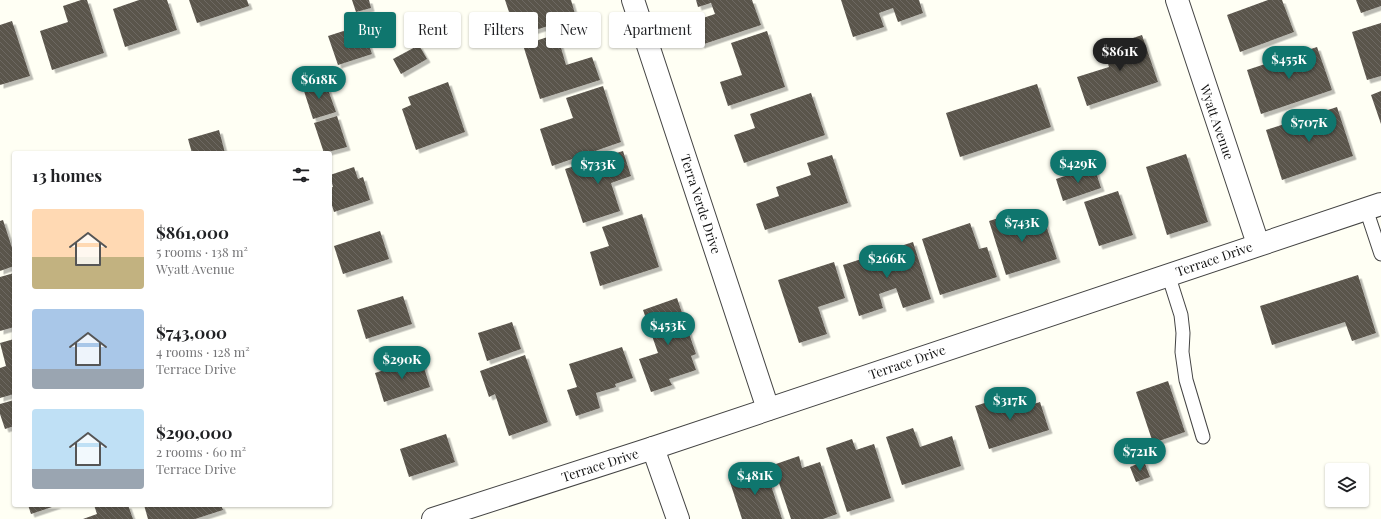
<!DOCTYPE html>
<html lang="en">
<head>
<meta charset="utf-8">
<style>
	body { margin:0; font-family:"Playfair Display",serif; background:#f6f6f6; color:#202124; height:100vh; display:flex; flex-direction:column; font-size:15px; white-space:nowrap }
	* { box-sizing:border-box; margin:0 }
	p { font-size:13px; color:#757577 }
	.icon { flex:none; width:22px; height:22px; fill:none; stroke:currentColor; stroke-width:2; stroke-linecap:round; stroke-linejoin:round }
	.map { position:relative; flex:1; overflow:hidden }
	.side { position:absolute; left:12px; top:151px; width:320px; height:356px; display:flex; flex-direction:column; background:#fff; border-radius:4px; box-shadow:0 1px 3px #0004 }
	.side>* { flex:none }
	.banner { position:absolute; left:344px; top:12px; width:380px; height:36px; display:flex; gap:8px }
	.buttons { position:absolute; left:1325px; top:463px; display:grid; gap:8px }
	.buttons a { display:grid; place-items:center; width:44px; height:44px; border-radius:4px; background:#fff; box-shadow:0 1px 3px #0004; font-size:20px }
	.price { position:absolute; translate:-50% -34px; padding:0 9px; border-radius:14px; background:#0f766e; color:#fff; font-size:13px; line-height:26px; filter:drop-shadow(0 1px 2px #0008) }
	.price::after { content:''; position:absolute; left:50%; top:24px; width:12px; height:9px; margin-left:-6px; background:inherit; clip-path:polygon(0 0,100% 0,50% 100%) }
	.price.selected { background:#222; color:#fff }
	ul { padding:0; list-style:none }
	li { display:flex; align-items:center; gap:12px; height:100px; padding:0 20px }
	li span { display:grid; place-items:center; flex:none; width:112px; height:80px; border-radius:4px; color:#555 }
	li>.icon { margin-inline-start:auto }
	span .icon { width:48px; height:48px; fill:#fffc; stroke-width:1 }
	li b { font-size:17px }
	h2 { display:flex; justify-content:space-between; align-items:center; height:48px; padding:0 20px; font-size:17px }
	.chip { padding:0 14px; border-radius:4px; background:#fff; box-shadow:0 1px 3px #0004; font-size:14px; line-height:36px }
	.chip.selected { background:#0f766e; color:#fff }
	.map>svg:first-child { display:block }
	.building { fill:url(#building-back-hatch); filter:url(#shadow) }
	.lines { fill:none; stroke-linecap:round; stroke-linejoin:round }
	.service-casing { stroke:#444; stroke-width:15 }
	.minor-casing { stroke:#444; stroke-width:24 }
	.tertiary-casing { stroke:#444; stroke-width:24 }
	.service { stroke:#fff; stroke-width:13 }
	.minor { stroke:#fff; stroke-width:22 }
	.tertiary { stroke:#fff; stroke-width:22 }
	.labels { text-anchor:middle; stroke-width:4; stroke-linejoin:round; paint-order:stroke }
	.street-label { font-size:13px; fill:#111; stroke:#fff }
</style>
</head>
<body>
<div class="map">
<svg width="1381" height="519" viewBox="0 0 1381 519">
	<defs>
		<pattern id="building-back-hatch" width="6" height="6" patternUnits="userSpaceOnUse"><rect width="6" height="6" fill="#5a544c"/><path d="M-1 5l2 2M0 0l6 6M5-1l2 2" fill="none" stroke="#6d6862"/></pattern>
		<filter id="shadow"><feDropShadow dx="3.5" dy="3.5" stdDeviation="0" flood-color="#0004"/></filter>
	</defs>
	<rect width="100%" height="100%" fill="#fffff4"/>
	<!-- building -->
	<g class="building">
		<path d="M81 0H87L104 53 52 70 40 31 68 22 63 6Z"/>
		<path d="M139 0H167L177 30 125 47 113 9Z"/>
		<path d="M189 0H247L249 6 197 23Z"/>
		<path d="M352 0H369L371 8 356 12Z"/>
		<path d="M505 0H571L576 17 517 36Z"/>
		<path d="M696 0H752L761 25 701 45 694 21 715 14 711 3 698 7Z"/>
		<path d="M841 0H919L923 13 898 22 893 8 879 13 884 27 853 37Z"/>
		<path d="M1268 0H1282L1294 32 1240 52 1227 15Z"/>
		<path d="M1356 0H1381V6L1361 13Z"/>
		<path d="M12 21 30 76 0 85V25Z"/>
		<path d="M1381 23V76L1367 80 1352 32Z"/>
		<path d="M362 25 372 54 338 65 328 36Z"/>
		<path d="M767 31 785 87 728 106 720 82 742 75 731 43Z"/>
		<path d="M557 34 566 65 592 57 600 80 540 99 523 45Z"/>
		<path d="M1142 35 1158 82 1087 106 1077 77 1109 67 1103 48Z"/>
		<path d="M419 45 427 59 401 74 393 59Z"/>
		<path d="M1317 47 1332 90 1261 114 1247 70Z"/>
		<path d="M325 81 336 112 313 119 303 88Z"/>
		<path d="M448 82 465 132 416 150 402 109 411 105 408 97Z"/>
		<path d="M1037 84 1051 127 960 157 946 113Z"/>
		<path d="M603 86 621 142 552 166 540 129 573 118 566 98Z"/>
		<path d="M1381 91V124L1371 95Z"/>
		<path d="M811 93 825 135 744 163 734 135 755 128 750 114Z"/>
		<path d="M1337 107 1353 156 1282 180 1266 130Z"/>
		<path d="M337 116 347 147 324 153 314 123Z"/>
		<path d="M219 130 225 153H192L188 139Z"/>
		<path d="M623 151 631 176 611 183 620 211 583 223 565 169Z"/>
		<path d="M1186 154 1208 222 1167 235 1146 167Z"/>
		<path d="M832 155 848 203 765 230 756 204 779 196 776 187 811 175 807 163Z"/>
		<path d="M1094 166 1101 188 1063 201 1056 179Z"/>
		<path d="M354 167 358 179 363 177 370 200 334 212 330 199V188L333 187 330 175Z"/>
		<path d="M1118 191 1133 235 1099 246 1084 202Z"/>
		<path d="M1018 212 1023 226 1044 219 1057 259 1006 275 989 221Z"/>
		<path d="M642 214 659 267 600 286 590 252 609 246 602 227Z"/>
		<path d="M3 220 14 254V266L0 271V221Z"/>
		<path d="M970 223 979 249 987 247 997 277 940 295 922 239Z"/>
		<path d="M380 231 389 259 343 274 334 246Z"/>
		<path d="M913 242 931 299 903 308 896 288 879 294 883 308 859 316 843 265Z"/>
		<path d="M834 262 845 298 818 307 827 334 799 343 778 280Z"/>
		<path d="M14 273V327L0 331V277Z"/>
		<path d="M1358 275 1376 333 1352 341 1345 322 1272 345 1260 306Z"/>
		<path d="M403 296 412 324 366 339 357 310Z"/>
		<path d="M677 298 696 354 691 356 696 370 669 379 672 385 651 392 639 359 658 353 643 310Z"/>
		<path d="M512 322 521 349 487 361 478 333Z"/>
		<path d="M14 339V394L0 398V368L6 366 0 343Z"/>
		<path d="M622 347 633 378 615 384 616 387 596 393 600 408 576 416 567 390 577 387 569 364Z"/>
		<path d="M525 355 548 422 509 436 495 394 489 397 480 371Z"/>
		<path d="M421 358 430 387 384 402 375 373Z"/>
		<path d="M1168 381 1185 432 1153 443 1136 392Z"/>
		<path d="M1013 394 1018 409 1040 402 1049 430 989 449 975 406Z"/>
		<path d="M14 400V426L5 429 0 414V404Z"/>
		<path d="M913 428 920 447 952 436 961 466 902 485 886 437Z"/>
		<path d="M446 434 455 462 409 477 400 449Z"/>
		<path d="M852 439 856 450 874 444 891 498 847 512 826 448Z"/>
		<path d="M799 456 802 468 820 462 837 514 823 519H791L773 465Z"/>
		<path d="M1144 461 1150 477 1136 482 1130 467Z"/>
		<path d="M765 467 782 519H742L729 479Z"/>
		<path d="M28 505H58L31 514Z"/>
		<path d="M94 505H128L133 519H83L97 514Z"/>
		<path d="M144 505H221L223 510 195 519H148Z"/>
	</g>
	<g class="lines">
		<defs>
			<g id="service">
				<path d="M1366 209 1381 254"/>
				<path d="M1168 274 1181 315 1183 333 1182 352 1186 380 1203 437"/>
			</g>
			<g id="minor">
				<path d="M633 0 768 409"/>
				<path d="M1177 0 1258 244"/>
				<path d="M653 448 678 519"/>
			</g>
			<path id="tertiary" d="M433 519 653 448 1381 204"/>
		</defs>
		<!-- service casing -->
		<use href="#service" class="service-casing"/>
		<!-- minor casing -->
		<use href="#minor" class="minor-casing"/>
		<!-- tertiary casing -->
		<use href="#tertiary" class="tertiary-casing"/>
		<!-- service -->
		<use href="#service" class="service"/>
		<!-- minor -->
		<use href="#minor" class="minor"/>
		<!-- tertiary -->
		<use href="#tertiary" class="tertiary"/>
	</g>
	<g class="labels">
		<!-- street labels -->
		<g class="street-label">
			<text transform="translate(1217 122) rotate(71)" y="5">Wyatt Avenue</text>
			<text transform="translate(701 204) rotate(72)" y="5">Terra Verde Drive</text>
			<text transform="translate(1214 259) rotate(-19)" y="5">Terrace Drive</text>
			<text transform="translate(907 362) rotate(-19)" y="5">Terrace Drive</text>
			<text transform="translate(600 465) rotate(-18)" y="5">Terrace Drive</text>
		</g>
	</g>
</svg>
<div class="buttons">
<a><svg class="icon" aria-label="layers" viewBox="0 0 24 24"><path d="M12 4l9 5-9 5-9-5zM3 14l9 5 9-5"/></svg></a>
</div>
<b class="price selected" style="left:1120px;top:72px">$861K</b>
<b class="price" style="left:1289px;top:80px">$455K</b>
<b class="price" style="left:319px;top:100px">$618K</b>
<b class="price" style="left:1309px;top:143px">$707K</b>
<b class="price" style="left:1078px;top:184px">$429K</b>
<b class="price" style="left:598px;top:185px">$733K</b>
<b class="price" style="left:1022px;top:243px">$743K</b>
<b class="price" style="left:887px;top:279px">$266K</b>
<b class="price" style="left:668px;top:346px">$453K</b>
<b class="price" style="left:402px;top:380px">$290K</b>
<b class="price" style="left:1010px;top:421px">$317K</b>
<b class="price" style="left:1140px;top:472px">$721K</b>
<b class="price" style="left:755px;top:496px">$481K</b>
<div class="banner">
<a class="chip selected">Buy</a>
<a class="chip">Rent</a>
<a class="chip">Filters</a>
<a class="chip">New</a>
<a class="chip">Apartment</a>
</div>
<section class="side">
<h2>13 homes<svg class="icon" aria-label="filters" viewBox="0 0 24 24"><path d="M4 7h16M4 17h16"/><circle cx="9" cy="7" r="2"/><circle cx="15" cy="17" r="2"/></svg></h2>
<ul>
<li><span style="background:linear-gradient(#ffd9b3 60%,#c2b280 0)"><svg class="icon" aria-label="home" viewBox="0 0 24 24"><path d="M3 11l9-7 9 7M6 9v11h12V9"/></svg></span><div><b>$861,000</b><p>5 rooms · 138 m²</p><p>Wyatt Avenue</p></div></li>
<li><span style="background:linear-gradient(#a9c7e8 75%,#9aa5b1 0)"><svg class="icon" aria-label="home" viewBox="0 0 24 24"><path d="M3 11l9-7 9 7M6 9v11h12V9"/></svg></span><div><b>$743,000</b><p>4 rooms · 128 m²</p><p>Terrace Drive</p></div></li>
<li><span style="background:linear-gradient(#bfe0f5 75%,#9aa5b1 0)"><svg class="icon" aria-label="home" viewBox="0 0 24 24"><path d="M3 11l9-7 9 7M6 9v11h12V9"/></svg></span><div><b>$290,000</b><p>2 rooms · 60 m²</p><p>Terrace Drive</p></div></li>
</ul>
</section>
</div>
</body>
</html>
